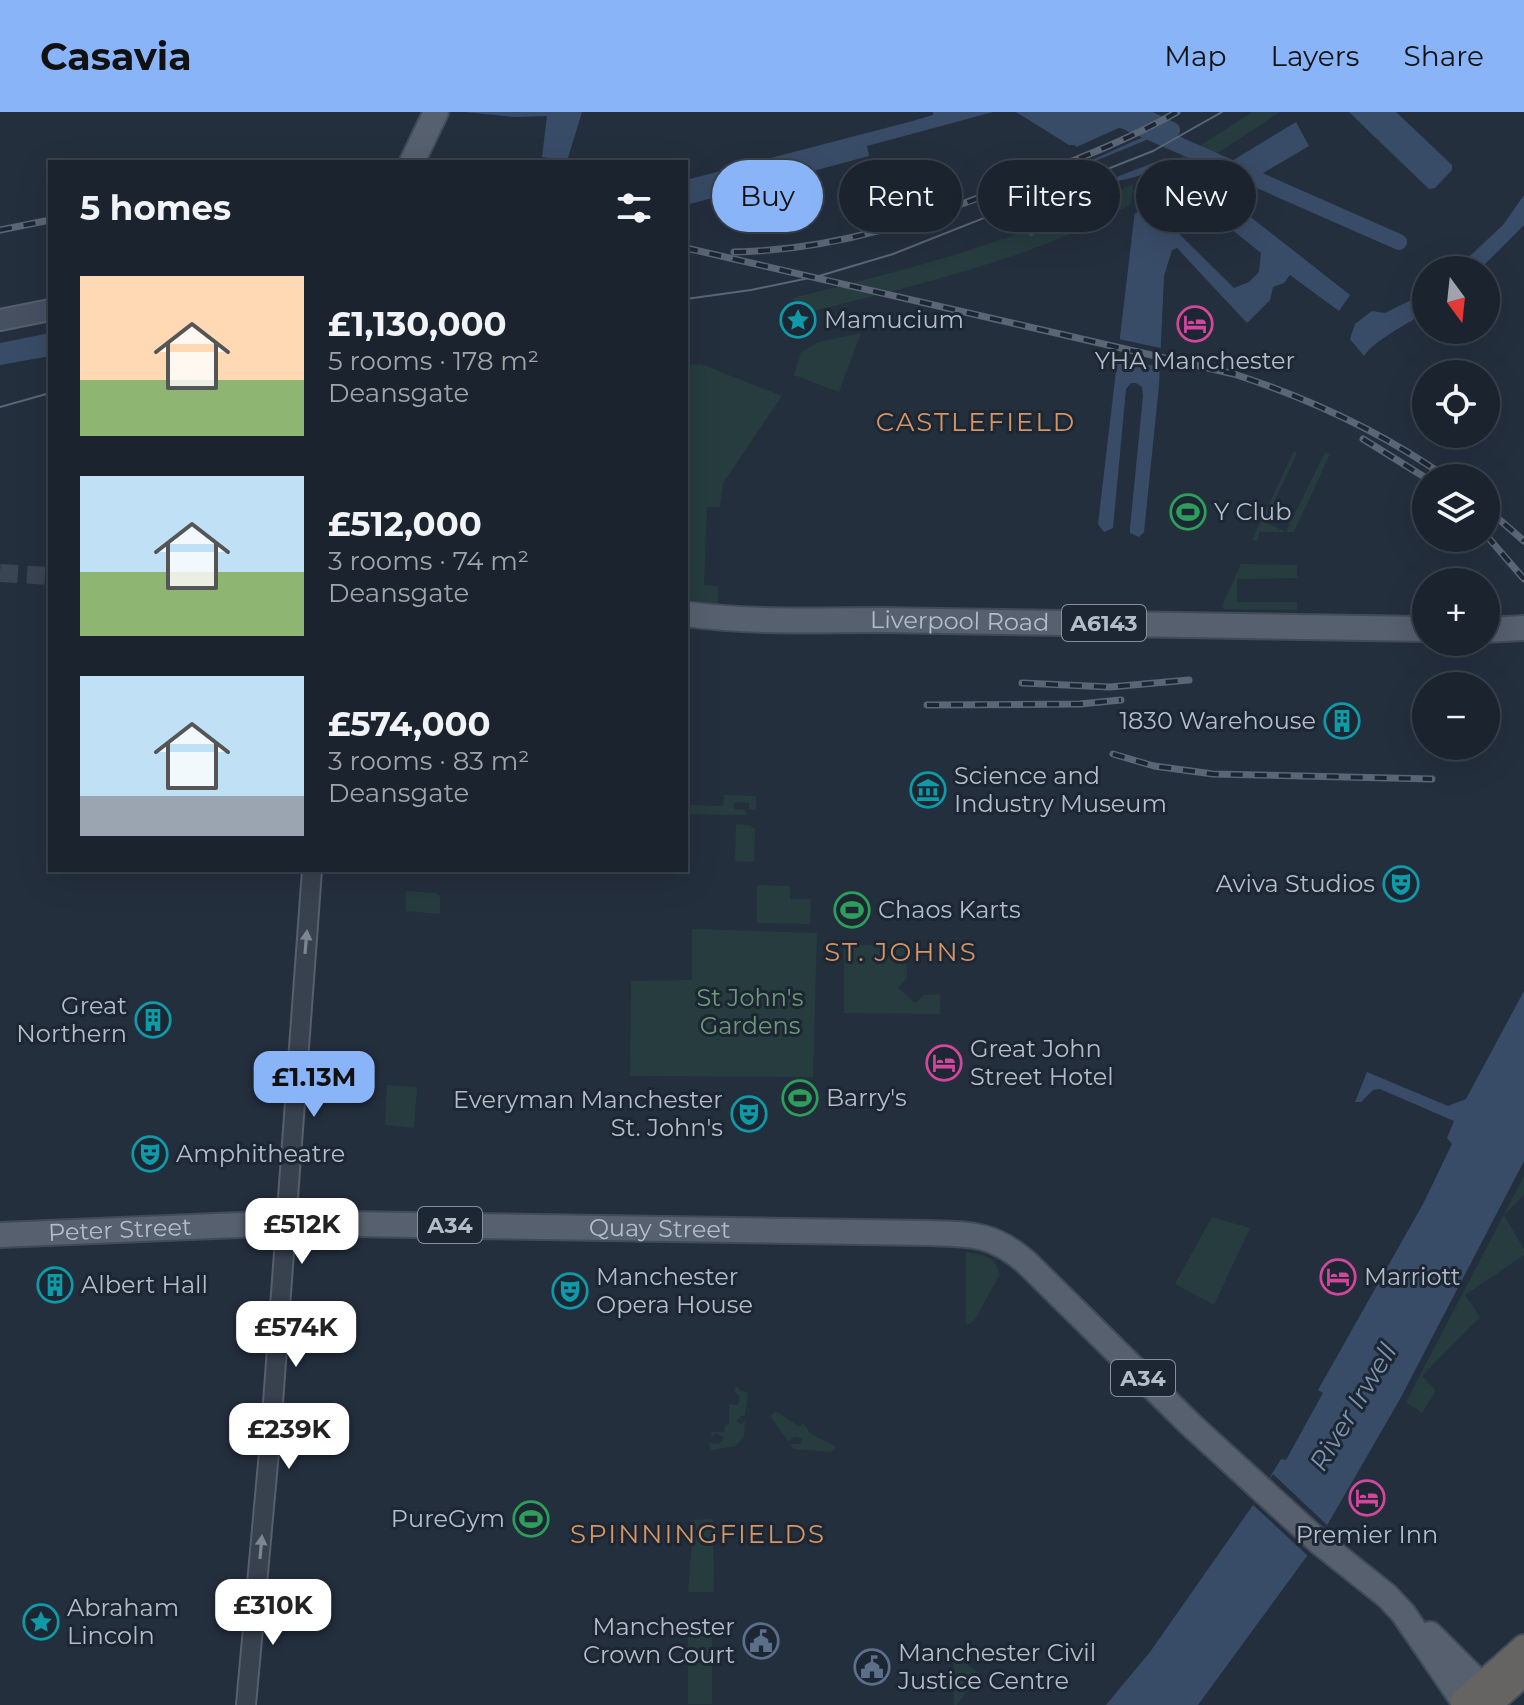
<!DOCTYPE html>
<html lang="en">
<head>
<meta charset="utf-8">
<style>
	body { margin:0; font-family:Montserrat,sans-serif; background:#242b36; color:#f1f3f6; height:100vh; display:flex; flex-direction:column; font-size:30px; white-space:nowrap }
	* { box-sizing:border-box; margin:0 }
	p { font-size:26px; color:#a0a4aa }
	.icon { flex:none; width:44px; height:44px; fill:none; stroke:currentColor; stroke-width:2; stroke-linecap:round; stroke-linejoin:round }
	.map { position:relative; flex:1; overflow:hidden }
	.sheet { position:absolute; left:48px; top:48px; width:640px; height:712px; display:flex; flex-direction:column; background:#1b232e; border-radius:0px; box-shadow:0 8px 32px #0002,0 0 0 2px #39404a }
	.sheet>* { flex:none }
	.hud { position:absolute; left:712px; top:48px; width:692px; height:72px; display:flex; gap:16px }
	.needle { width:52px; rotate:165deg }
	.controls { position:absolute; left:1412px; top:144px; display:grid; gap:16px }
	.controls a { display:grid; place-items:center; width:88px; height:88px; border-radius:50%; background:#1b232e; box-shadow:0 8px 32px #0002,0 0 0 2px #39404a; font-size:40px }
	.price { position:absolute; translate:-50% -68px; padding:0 18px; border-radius:16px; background:#fff; color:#222; font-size:26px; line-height:52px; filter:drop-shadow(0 2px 4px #0008) }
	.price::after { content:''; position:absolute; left:50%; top:48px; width:24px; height:18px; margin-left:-12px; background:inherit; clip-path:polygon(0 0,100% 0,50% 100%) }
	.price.active { background:#8ab4f8; color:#111 }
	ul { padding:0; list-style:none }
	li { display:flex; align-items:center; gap:24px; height:200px; padding:0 32px }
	li span { display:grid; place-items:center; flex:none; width:224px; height:160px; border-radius:0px; color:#555 }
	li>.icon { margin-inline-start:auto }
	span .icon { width:96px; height:96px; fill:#fffc; stroke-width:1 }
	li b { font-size:34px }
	h2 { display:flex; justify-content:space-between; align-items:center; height:96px; padding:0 32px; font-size:34px }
	.tag { padding:0 28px; border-radius:36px; background:#1b232e; box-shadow:0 8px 32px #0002,0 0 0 2px #39404a; font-size:28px; line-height:72px }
	.tag.active { background:#8ab4f8; color:#111 }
	header { display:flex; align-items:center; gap:48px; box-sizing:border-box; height:112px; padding:0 40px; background:#8ab4f8; color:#111 }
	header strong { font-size:38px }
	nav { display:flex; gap:44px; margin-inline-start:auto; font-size:28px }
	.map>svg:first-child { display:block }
	.green { fill:#263c3f }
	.water { fill:#394c67; fill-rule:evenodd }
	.pier { fill:#242f3e }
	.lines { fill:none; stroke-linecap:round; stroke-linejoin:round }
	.canal { stroke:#394c67; stroke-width:16 }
	.tertiary-tunnel { stroke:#3a4453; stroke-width:18; stroke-dasharray:18 9; stroke-linecap:butt }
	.tertiary-casing { stroke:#565f6c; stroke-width:22 }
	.secondary-casing { stroke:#565f6c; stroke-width:24 }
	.primary-casing { stroke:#414a57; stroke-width:28 }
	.trunk-casing { stroke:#434c59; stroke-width:28 }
	.tertiary { stroke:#38414e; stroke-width:18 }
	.secondary { stroke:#465061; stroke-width:20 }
	.primary { stroke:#56606e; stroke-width:24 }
	.trunk { stroke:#656462; stroke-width:24 }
	.tram { stroke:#5a6575; stroke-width:2 }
	.rail-casing { stroke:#5a6575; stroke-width:7 }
	.rail { stroke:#1d2633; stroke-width:4; stroke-dasharray:12; stroke-linecap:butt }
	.oneway { fill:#7c8592 }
	.labels { text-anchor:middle; stroke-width:6; stroke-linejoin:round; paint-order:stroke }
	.shield { fill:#1d2633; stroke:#878f9c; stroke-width:2 }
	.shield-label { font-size:22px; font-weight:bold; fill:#b4bcc9 }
	.poi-label { font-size:24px; fill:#b4bcc9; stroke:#1d2633; text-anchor:start }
	.street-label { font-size:24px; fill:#b4bcc9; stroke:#1d2633 }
	.park-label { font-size:24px; fill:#6b9a76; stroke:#1d2633 }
	.neighbourhood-label { font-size:26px; letter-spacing:2px; fill:#d59563; stroke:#1d2633 }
	.water-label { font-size:26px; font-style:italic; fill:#7c92b1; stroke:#1d2633 }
</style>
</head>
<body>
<header>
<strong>Casavia</strong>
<nav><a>Map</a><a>Layers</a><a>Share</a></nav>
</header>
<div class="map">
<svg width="1524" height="1593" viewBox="0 0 1524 1593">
	<rect width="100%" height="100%" fill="#242f3e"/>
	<!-- green -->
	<g class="green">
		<path d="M1252 0H1280C1214 44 1148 88 1075 120 989 157 897 178 806 201L793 186C905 158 1018 130 1121 78 1167 55 1210 28 1252 0Z"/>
		<path d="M861 221 839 280 794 263 801 240 819 230Z"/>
		<path d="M701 252 782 284 723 371 720 395H707L704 473 718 474V493L686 487V253Z"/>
		<path d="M1294 339 1297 341 1265 410 1286 420 1325 340 1330 342 1294 420H1259L1258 429 1252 428Z"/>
		<path d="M1241 452 1297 453V466L1237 467V490H1297V498L1224 497 1222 494Z"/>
		<path d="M724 683 756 684V698L749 697V691L734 690V697L745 698 746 703 686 702V693L723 694Z"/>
		<path d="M736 712 749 713 755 717 754 750 735 749Z"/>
		<path d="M757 773 790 774V787H811L810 812 757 811Z"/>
		<path d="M406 779 436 781 440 784V802L406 799Z"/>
		<path d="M692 817 817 821 813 965 630 964 631 869 692 868Z"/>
		<path d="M844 833 906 834 907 866 898 876 915 891 924 883 940 882V902L844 901Z"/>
		<path d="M387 973 417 975 414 1016 385 1013Z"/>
		<path d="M1524 1064V1083L1504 1103 1524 1137V1143L1465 1183 1480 1205 1422 1264 1436 1278 1422 1301 1406 1290Z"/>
		<path d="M1212 1105 1250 1116 1214 1193 1175 1172Z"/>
		<path d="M966 1140C983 1143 998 1144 999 1164L974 1209 966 1213Z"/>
		<path d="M737 1274 740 1278 748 1281 745 1304H741L736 1309 741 1312 745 1309 744 1325 735 1334 711 1338 709 1331 719 1332 724 1326 716 1321 712 1325 711 1320H724L725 1313 729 1312V1292L738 1293 740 1285 734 1278Z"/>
		<path d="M776 1299 799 1315 803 1311 810 1321 836 1335 831 1340 794 1337 790 1332H800L802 1326 794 1325 788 1329 770 1304Z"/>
		<path d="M713 1407 714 1480H688L694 1408Z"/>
		<rect x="688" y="1508" width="24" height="84"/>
		<path d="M953 1541 980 1562 957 1593H954Z"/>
	</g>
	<!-- water -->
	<g class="water">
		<path d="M465 0H582L567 49 542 45 547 4 514 5Z"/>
		<path d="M933 0H993L867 34 869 44 686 93V68L909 10 933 3Z"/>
		<path d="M1016 0H1148L1137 5C1148 42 1168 49 1201 62L1207 59 1209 63 1217 58 1296 10 1309 34 1224 84 1350 183 1339 199 1290 163 1284 171 1273 175 1270 188 1247 211 1177 136 1172 138 1164 164 1159 273 1144 420 1139 425 1130 421V416L1143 284 1142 275 1136 271H1131L1126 277 1113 416 1104 420 1098 412 1139 64 1114 70 1085 87 1061 94 1031 125 1024 117C1043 95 1063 78 1083 56L1075 33H1069ZM1184 88 1199 91 1261 141 1259 160 1249 170 1234 176 1173 116C1170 104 1173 93 1184 88Z"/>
		<path d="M1349 0H1396L1452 53V58L1435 76 1429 77Z"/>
		<path d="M1524 83V113L1479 158H1455L1503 113Z"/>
		<path d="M1426 180V200C1409 211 1373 229 1364 244L1350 227 1355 212 1372 199 1385 201 1411 188 1413 190Z"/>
		<path d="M50 221V244L0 253V231Z"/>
		<path d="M1524 879V1049L1400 1287 1318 1429 1198 1593H1106L1150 1540 1253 1393 1281 1347 1286 1348 1323 1281 1318 1278 1423 1092 1452 1032 1447 1026 1454 1009 1380 977 1373 978 1361 990H1355L1367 960 1448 994 1466 987Z"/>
	</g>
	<!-- pier -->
	<g class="pier">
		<path d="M1141 6 1148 23 1078 54 1072 37Z"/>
		<path d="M1151 26 1168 45 1053 90V92L1036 96 1042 90H1048L1076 57Z"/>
		<path d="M1171 46 1201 58 1215 55 1217 58 1209 63 1206 59 1143 95 1144 97 1134 102 1130 101 1134 68 1125 71Z"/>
		<path d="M1114 226 1165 237 1164 256 1111 245Z"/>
		<path d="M1273 1362 1327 1413 1308 1444 1253 1393Z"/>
	</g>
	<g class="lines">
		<!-- canal -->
		<g class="canal">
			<path d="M1104 0 1399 130"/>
			<path d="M1134 0 1172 18"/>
		</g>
		<!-- tertiary-tunnel -->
		<path class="tertiary-tunnel" d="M0 461 50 464"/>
		<defs>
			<path id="tertiary" d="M246 1593 271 1318 312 758"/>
			<path id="secondary" d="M0 208 50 198"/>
			<g id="primary">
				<path d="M412 50 436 0"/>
				<path id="s1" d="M686 502C752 511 815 508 881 508L1426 517"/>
				<path d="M1486 518 1524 516"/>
				<path id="s2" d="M0 1123 286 1111 928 1121C971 1122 993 1121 1027 1151L1190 1312 1318 1429 1387 1484 1403 1501 1463 1589"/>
				<path d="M1430 1522 1481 1573"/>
			</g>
			<g id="trunk">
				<path d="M1465 1593 1463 1589 1524 1535"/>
				<path d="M1489 1593 1524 1562"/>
			</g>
		</defs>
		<!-- tertiary casing -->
		<use href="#tertiary" class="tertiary-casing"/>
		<!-- secondary casing -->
		<use href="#secondary" class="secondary-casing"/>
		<!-- primary casing -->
		<use href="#primary" class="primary-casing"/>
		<!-- trunk casing -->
		<use href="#trunk" class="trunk-casing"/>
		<!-- tertiary -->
		<use href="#tertiary" class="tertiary"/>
		<!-- secondary -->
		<use href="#secondary" class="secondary"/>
		<!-- primary -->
		<use href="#primary" class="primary"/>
		<!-- trunk -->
		<use href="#trunk" class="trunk"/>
		<!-- tram -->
		<g class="tram">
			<path d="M686 187 751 178 819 164 893 142 1153 39 1222 0"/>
			<path d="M0 295 50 281"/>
		</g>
		<defs>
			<g id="rail">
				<path d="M0 118 50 108"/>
				<path d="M686 136 1234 262C1310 287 1382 320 1447 366"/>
				<path d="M734 140C840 138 930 106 1027 67 1078 47 1130 27 1177 0"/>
				<path d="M1363 327 1426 366"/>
				<path d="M1486 396 1524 429"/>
				<path d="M1486 423 1524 467"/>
				<path d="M1022 571 1110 575 1189 568"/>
				<path d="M927 593 1080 592 1121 588"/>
				<path d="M1113 642 1154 654 1213 662 1432 667"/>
			</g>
		</defs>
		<!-- rail casing -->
		<use href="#rail" class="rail-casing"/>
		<!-- rail -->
		<use href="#rail" class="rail"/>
	</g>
	<!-- one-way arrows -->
	<defs><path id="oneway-solid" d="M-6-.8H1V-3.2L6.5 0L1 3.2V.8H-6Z" transform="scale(2)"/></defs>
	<g class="oneway">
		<use href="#oneway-solid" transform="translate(306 830) rotate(-85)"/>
		<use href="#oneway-solid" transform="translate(261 1435) rotate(-85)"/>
	</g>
	<!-- icons -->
	<defs>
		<symbol id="sight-ring" viewBox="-11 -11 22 22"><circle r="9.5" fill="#1d2633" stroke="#0f9aa8" stroke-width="1.5"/><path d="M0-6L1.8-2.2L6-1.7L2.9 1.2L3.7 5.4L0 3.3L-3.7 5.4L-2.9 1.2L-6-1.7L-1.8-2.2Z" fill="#0f9aa8"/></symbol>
		<symbol id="hotel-ring" viewBox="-11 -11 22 22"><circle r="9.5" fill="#1d2633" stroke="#d1479c" stroke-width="1.5"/><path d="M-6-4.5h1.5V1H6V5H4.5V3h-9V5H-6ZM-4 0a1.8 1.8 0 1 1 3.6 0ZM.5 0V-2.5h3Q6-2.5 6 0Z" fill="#d1479c"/></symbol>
		<symbol id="stadium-ring" viewBox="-11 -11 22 22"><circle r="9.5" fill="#1d2633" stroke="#2e9e5b" stroke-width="1.5"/><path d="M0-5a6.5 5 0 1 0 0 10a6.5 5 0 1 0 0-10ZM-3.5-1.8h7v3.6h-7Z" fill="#2e9e5b"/></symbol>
		<symbol id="building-ring" viewBox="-11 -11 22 22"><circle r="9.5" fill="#1d2633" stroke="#0f9aa8" stroke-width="1.5"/><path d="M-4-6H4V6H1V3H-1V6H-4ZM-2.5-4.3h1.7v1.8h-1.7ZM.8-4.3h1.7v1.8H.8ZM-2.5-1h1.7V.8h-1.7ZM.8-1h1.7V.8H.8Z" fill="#0f9aa8"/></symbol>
		<symbol id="museum-ring" viewBox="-11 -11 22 22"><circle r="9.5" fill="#1d2633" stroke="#0f9aa8" stroke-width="1.5"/><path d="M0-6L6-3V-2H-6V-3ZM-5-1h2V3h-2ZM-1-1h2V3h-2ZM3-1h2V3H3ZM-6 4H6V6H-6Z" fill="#0f9aa8"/></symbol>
		<symbol id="theatre-ring" viewBox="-11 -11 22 22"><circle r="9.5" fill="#1d2633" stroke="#0f9aa8" stroke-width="1.5"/><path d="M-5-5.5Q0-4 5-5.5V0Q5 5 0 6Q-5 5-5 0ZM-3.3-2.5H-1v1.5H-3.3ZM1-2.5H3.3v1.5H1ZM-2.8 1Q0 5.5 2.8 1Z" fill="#0f9aa8"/></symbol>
		<symbol id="civic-ring" viewBox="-11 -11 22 22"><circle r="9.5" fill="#1d2633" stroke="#5c6f8a" stroke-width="1.5"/><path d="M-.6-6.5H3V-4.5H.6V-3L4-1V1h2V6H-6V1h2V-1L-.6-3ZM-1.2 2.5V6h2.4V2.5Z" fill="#5c6f8a"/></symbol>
	</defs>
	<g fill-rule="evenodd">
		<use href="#sight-ring" x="778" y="188" width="40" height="40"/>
		<use href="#hotel-ring" x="1175" y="192" width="40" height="40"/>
		<use href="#stadium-ring" x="1168" y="380" width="40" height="40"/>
		<use href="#building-ring" x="1322" y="589" width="40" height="40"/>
		<use href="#museum-ring" x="908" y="658" width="40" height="40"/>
		<use href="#theatre-ring" x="1381" y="752" width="40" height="40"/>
		<use href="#stadium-ring" x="832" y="778" width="40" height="40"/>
		<use href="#building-ring" x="133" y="888" width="40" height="40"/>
		<use href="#hotel-ring" x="924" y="931" width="40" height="40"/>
		<use href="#stadium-ring" x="780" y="966" width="40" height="40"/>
		<use href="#theatre-ring" x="729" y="982" width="40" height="40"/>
		<use href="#theatre-ring" x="130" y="1022" width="40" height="40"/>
		<use href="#hotel-ring" x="1318" y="1145" width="40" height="40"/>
		<use href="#building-ring" x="35" y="1153" width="40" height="40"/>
		<use href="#theatre-ring" x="550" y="1159" width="40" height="40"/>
		<use href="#hotel-ring" x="1347" y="1366" width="40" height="40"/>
		<use href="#stadium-ring" x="511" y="1387" width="40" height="40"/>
		<use href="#sight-ring" x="21" y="1490" width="40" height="40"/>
		<use href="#civic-ring" x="741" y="1509" width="40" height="40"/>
		<use href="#civic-ring" x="852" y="1535" width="40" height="40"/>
	</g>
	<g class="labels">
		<!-- shield labels -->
		<g class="shield">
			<rect x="1062" y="493" width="84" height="36" rx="6"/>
			<rect x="418" y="1095" width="64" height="36" rx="6"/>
			<rect x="1111" y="1248" width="64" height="36" rx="6"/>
		</g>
		<g class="shield-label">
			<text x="1104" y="519">A6143</text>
			<text x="450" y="1121">A34</text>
			<text x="1143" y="1274">A34</text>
		</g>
		<!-- poi labels -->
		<g class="poi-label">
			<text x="824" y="216">Mamucium</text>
			<text x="1195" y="257" text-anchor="middle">YHA Manchester</text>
			<text x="1214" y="408">Y Club</text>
			<text x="1316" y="617" text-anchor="end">1830 Warehouse</text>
			<text x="954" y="672">Science and<tspan x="954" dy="28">Industry Museum</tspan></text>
			<text x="1375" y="780" text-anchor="end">Aviva Studios</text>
			<text x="878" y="806">Chaos Karts</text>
			<text x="127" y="902" text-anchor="end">Great<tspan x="127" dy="28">Northern</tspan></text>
			<text x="970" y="945">Great John<tspan x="970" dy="28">Street Hotel</tspan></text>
			<text x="826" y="994">Barry's</text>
			<text x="723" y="996" text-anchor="end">Everyman Manchester<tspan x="723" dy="28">St. John's</tspan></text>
			<text x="176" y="1050">Amphitheatre</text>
			<text x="596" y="1173">Manchester<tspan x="596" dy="28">Opera House</tspan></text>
			<text x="1364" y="1173">Marriott</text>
			<text x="81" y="1181">Albert Hall</text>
			<text x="505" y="1415" text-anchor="end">PureGym</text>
			<text x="1367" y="1431" text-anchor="middle">Premier Inn</text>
			<text x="67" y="1504">Abraham<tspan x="67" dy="28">Lincoln</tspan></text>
			<text x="735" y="1523" text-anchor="end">Manchester<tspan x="735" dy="28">Crown Court</tspan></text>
			<text x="898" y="1549">Manchester Civil<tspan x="898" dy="28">Justice Centre</tspan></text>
		</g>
		<!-- street labels -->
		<g class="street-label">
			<text dy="8" stroke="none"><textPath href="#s1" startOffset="274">Liverpool Road</textPath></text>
			<text dy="8" stroke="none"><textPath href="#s2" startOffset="120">Peter Street</textPath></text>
			<text dy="8" stroke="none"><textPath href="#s2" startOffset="660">Quay Street</textPath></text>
		</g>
		<!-- park labels -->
		<g class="park-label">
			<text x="750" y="894">St John's<tspan x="750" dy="28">Gardens</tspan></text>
		</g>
		<!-- neighbourhood labels -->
		<g class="neighbourhood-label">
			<text x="976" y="319">CASTLEFIELD</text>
			<text x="901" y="849">ST. JOHNS</text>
			<text x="698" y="1431">SPINNINGFIELDS</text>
		</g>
		<!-- water labels -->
		<g class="water-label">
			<text transform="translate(1353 1295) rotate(-59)" y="9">River Irwell</text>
		</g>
	</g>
</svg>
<div class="controls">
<a><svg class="needle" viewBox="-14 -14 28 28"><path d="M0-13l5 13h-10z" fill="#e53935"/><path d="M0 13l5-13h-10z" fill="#a0a4aa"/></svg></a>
<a><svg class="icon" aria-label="locate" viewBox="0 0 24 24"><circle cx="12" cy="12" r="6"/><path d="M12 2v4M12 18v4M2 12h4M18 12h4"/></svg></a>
<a><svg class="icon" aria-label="layers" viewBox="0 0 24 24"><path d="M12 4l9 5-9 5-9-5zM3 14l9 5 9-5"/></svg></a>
<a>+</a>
<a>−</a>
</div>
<b class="price active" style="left:314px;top:1007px">£1.13M</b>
<b class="price" style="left:302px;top:1154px">£512K</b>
<b class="price" style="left:296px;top:1257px">£574K</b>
<b class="price" style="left:289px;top:1359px">£239K</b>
<b class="price" style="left:273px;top:1535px">£310K</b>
<div class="hud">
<a class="tag active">Buy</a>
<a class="tag">Rent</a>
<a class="tag">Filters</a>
<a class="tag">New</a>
</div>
<section class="sheet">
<h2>5 homes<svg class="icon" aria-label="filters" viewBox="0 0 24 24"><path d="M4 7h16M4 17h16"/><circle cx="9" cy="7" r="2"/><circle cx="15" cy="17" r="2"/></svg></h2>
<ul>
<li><span style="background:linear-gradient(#ffd9b3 65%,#8fb573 0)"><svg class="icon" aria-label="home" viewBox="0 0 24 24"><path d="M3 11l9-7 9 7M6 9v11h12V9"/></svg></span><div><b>£1,130,000</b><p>5 rooms · 178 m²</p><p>Deansgate</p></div></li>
<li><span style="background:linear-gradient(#bfe0f5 60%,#8fb573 0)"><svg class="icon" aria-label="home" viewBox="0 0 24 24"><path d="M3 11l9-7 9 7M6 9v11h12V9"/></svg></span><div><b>£512,000</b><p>3 rooms · 74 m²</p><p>Deansgate</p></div></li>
<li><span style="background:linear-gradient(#bfe0f5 75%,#9aa5b1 0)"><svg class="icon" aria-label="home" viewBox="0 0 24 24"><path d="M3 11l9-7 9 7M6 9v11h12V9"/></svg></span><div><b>£574,000</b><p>3 rooms · 83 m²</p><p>Deansgate</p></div></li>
</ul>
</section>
</div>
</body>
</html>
